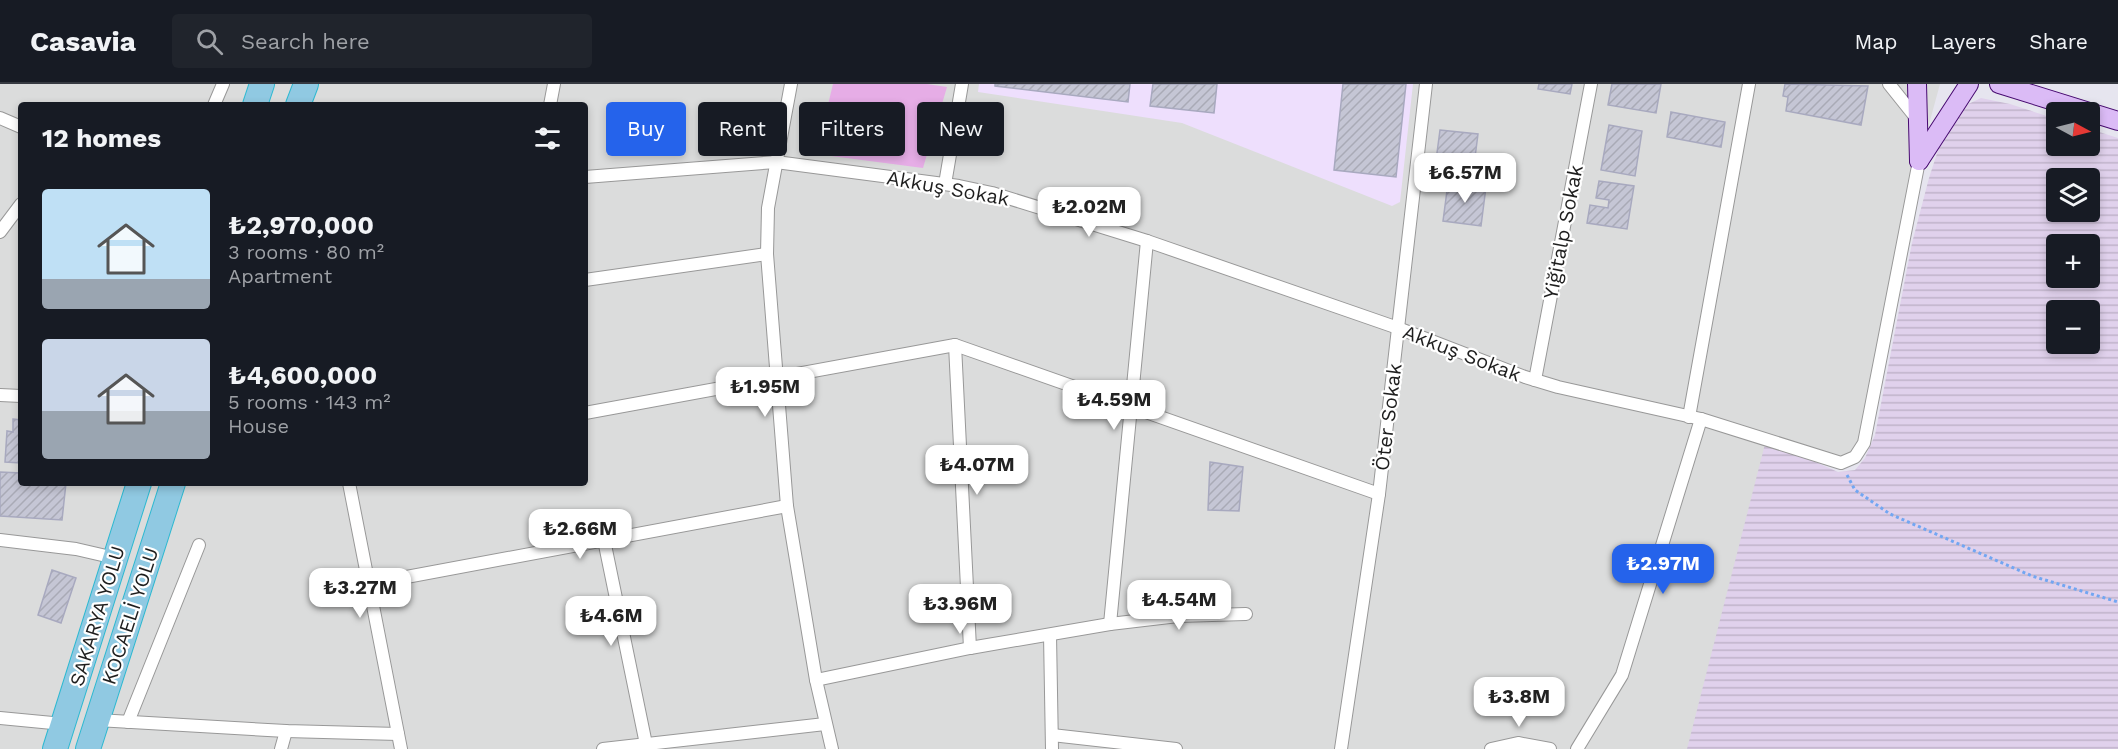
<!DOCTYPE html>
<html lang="en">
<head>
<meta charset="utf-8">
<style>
	body { margin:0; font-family:"Work Sans",sans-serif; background:#20242c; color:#f1f3f6; height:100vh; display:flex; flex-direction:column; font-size:22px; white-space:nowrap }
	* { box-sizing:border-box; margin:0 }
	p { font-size:20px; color:#9ea1a6 }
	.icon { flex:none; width:33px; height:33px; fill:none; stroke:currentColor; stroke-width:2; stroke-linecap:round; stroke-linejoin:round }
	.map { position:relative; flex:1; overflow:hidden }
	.panel { position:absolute; left:18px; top:18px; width:570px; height:384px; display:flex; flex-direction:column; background:#171b24; border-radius:6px; box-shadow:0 3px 9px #0003 }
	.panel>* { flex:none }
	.guide { position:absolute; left:606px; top:18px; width:570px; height:54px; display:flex; gap:12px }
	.needle { width:39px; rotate:97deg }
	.controls { position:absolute; left:2046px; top:18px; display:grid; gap:12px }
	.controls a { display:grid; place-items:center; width:54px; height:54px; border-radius:6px; background:#171b24; box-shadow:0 3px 9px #0003; font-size:30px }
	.price { position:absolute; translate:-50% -51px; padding:0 14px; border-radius:12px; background:#fff; color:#222; font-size:20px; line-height:39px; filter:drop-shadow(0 2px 3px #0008) }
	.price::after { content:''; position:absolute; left:50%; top:36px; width:18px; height:14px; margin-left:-9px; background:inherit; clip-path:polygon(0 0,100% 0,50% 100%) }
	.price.selected { background:#2563eb; color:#fff }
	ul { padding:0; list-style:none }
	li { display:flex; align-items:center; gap:18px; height:150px; padding:0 24px }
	li span { display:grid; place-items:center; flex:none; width:168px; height:120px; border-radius:6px; color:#555 }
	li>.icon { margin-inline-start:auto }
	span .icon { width:72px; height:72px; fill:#fffc; stroke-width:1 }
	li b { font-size:26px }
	h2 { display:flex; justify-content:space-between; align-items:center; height:72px; padding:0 24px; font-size:26px }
	.tag { padding:0 21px; border-radius:6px; background:#171b24; box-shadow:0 3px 9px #0003; font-size:21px; line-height:54px }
	.tag.selected { background:#2563eb; color:#fff }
	header { display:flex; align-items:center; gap:36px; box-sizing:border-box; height:84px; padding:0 30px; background:#171b24; border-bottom:2px solid #363941 }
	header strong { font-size:28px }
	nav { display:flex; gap:33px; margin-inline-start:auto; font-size:21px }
	.search { width:420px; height:54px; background:#20242c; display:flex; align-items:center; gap:15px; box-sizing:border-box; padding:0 21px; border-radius:6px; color:#9ea1a6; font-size:22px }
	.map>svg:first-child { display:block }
	.residential { fill:#dbdcdc; fill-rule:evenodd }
	.education { fill:#eedffd }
	.farmland { fill:url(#farmland-rules); fill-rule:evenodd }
	.grass { fill:#e6ade6 }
	.building { fill:url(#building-hatch); stroke:#a8a9bf; stroke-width:1.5 }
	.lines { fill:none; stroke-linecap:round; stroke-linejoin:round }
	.street-casing { stroke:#989898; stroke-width:14 }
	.secondary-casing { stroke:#470a70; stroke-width:20 }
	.highway-casing { stroke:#2db9d1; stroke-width:26 }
	.path { stroke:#72a6f2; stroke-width:3; stroke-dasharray:3 3; stroke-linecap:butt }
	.street { stroke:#fff; stroke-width:12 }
	.secondary { stroke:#dbbbf6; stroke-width:18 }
	.highway { stroke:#90c9e2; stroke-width:24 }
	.labels { text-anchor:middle; stroke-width:4.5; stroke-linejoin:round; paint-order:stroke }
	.street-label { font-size:20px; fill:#1e1e1e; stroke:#fff }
</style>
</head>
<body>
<header>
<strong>Casavia</strong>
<div class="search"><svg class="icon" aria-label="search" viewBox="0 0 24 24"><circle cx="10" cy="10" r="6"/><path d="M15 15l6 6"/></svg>Search here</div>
<nav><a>Map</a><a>Layers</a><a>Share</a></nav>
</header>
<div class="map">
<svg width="2118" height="665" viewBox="0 0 2118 665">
	<defs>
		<pattern id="farmland-rules" width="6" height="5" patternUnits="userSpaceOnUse" patternTransform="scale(1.5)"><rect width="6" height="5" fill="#e0d1ec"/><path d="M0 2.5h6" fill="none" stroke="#c0b3ca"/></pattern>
		<pattern id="building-hatch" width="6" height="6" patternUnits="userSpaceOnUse" patternTransform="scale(1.5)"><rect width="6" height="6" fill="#c5c6d5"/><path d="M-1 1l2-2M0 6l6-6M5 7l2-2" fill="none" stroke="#a9aab6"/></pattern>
	</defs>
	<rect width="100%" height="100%" fill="#e6e5ef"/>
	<!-- residential -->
	<path class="residential" d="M0 0H1940L1919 77 1864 359 1848 377 1767 356 1691 665H0ZM21 21H585V399H21Z"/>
	<!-- education -->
	<path class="education" d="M979 0H1413L1400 118 1392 122 1182 39 978 8Z"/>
	<!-- farmland -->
	<path class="farmland" d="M1981 14 2010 20 2056 35V62H2090V45L2118 54V665H1687L1766 356 1838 388 1855 386 1865 374 1875 351 1912 159 1929 94 1941 57 1964 22ZM2056 94H2090V128H2056ZM2056 160H2090V194H2056ZM2056 226H2090V260H2056Z"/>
	<!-- grass -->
	<path class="grass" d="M833 0H927L947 3 923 84 816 70Z"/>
	<!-- building -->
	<g class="building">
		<path d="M995 0H1130L1128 18 995 2Z"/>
		<path d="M1153 0H1217L1214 29 1150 22Z"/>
		<path d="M1343 0H1406L1396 93 1334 86Z"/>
		<path d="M1539 0H1572L1570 10 1538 5Z"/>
		<path d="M1612 0H1661L1656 29 1608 21Z"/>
		<path d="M1785 0 1868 2 1861 41 1786 27 1788 13 1783 12Z"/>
		<path d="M1671 28 1725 38 1721 63 1667 53Z"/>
		<path d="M1609 41 1642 47 1635 92 1601 86Z"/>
		<path d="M1440 46 1478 50 1473 89 1435 84Z"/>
		<path d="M1599 97 1634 102 1627 145 1587 139 1590 121 1608 124 1609 116 1596 114Z"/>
		<path d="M1448 99 1486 103 1481 142 1443 137Z"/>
		<path d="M13 335 21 336V379L5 378 7 347 13 348Z"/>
		<path d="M1210 378 1243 383 1239 427 1208 426Z"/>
		<path d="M0 388 21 389V399H66L62 436 0 432Z"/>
		<path d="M52 486 76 494 61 539 38 531Z"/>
	</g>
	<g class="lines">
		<defs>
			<g id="street">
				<path d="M791 0 768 124 767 170 787 422 816 596 832 665"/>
				<path d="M1889 0 1917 35"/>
				<path d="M214 21 223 0"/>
				<path d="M550 21 554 0"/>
				<path d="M0 34 21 43"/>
				<path d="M585 93 776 78 959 102 992 109 1147 157 1398 244 1525 293 1558 303 1701 335 1841 379 1855 373 1864 359 1919 77"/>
				<path d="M945 100 962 0"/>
				<path d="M0 148 21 120"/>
				<path d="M585 196 767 170"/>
				<path d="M955 261 970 564"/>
				<path d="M1535 296 1591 0"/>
				<path d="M0 311 21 312"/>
				<path d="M585 329 955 261 1379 410"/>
				<path d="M1689 333 1749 0"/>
				<path d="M349 399 401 665"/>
				<path d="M0 456 76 465 115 474"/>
				<path d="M604 456 647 665"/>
				<path d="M369 500 787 422"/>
				<path d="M1110 540 1147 157"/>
				<path d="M1050 551 1052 665"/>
				<path d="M816 596 970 564 1110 540 1178 532 1246 530"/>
				<path d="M0 634 63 640"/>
				<path d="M97 636 286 647 398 650"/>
				<path d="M128 638 199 461"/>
				<path d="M1052 651 1176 665"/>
				<path d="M281 665 286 647"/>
				<path d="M603 665 825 640"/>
				<path d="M1341 665 1379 410 1426 0"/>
				<path d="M1491 665 1518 659 1550 665"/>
				<path d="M1577 665 1622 591 1701 335"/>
			</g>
			<g id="secondary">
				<path d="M1917 0 1919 77"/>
				<path d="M1999 0 2118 37"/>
				<path d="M1919 77 1969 0"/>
			</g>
			<g id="highway">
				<path d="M255 21 262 0"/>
				<path d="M298 21 306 0"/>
				<path d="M55 665 139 399"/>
				<path d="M88 665 173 399"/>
			</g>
		</defs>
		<!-- street casing -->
		<use href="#street" class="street-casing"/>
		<!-- secondary casing -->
		<use href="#secondary" class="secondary-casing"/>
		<!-- highway casing -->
		<use href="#highway" class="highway-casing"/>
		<!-- path -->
		<path class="path" d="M1847 391 1855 406 1890 430 2032 492 2118 518"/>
		<!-- street -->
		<use href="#street" class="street"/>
		<!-- secondary -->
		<use href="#secondary" class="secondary"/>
		<!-- highway -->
		<use href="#highway" class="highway"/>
	</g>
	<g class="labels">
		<!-- street labels -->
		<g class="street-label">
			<text transform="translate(948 104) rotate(10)" y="7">Akkuş Sokak</text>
			<text transform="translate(1563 148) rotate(-79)" y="7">Yiğitalp Sokak</text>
			<text transform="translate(1462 269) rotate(21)" y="7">Akkuş Sokak</text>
			<text transform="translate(1388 333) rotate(-83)" y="7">Öter Sokak</text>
			<text transform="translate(97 532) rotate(-73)" y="7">SAKARYA YOLU</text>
			<text transform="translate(130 532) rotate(-72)" y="7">KOCAELİ YOLU</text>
		</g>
	</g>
</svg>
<div class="controls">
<a><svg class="needle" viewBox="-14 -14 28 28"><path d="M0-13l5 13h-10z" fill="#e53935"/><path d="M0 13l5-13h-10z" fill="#9ea1a6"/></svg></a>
<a><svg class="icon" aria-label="layers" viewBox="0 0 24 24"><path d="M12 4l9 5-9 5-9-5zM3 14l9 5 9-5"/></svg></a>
<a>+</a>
<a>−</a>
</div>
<b class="price" style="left:1465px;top:120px">₺6.57M</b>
<b class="price" style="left:1089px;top:154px">₺2.02M</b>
<b class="price" style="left:765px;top:334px">₺1.95M</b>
<b class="price" style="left:1114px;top:347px">₺4.59M</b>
<b class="price" style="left:977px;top:412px">₺4.07M</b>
<b class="price" style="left:580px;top:476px">₺2.66M</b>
<b class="price selected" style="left:1663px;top:511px">₺2.97M</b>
<b class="price" style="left:360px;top:535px">₺3.27M</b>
<b class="price" style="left:1179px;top:547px">₺4.54M</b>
<b class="price" style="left:960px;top:551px">₺3.96M</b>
<b class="price" style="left:611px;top:563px">₺4.6M</b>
<b class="price" style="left:1519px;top:644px">₺3.8M</b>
<div class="guide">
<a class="tag selected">Buy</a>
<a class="tag">Rent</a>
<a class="tag">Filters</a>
<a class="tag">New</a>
</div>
<section class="panel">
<h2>12 homes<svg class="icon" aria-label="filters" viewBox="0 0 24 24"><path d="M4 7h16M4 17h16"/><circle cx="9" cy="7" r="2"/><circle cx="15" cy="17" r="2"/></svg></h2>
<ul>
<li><span style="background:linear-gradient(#bfe0f5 75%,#9aa5b1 0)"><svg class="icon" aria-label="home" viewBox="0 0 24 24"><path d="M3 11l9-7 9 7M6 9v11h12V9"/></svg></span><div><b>₺2,970,000</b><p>3 rooms · 80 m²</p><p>Apartment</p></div></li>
<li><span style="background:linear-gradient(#c9d6e8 60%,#9aa5b1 0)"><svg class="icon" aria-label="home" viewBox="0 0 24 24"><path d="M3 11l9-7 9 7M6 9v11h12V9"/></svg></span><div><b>₺4,600,000</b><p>5 rooms · 143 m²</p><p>House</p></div></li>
</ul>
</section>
</div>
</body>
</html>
